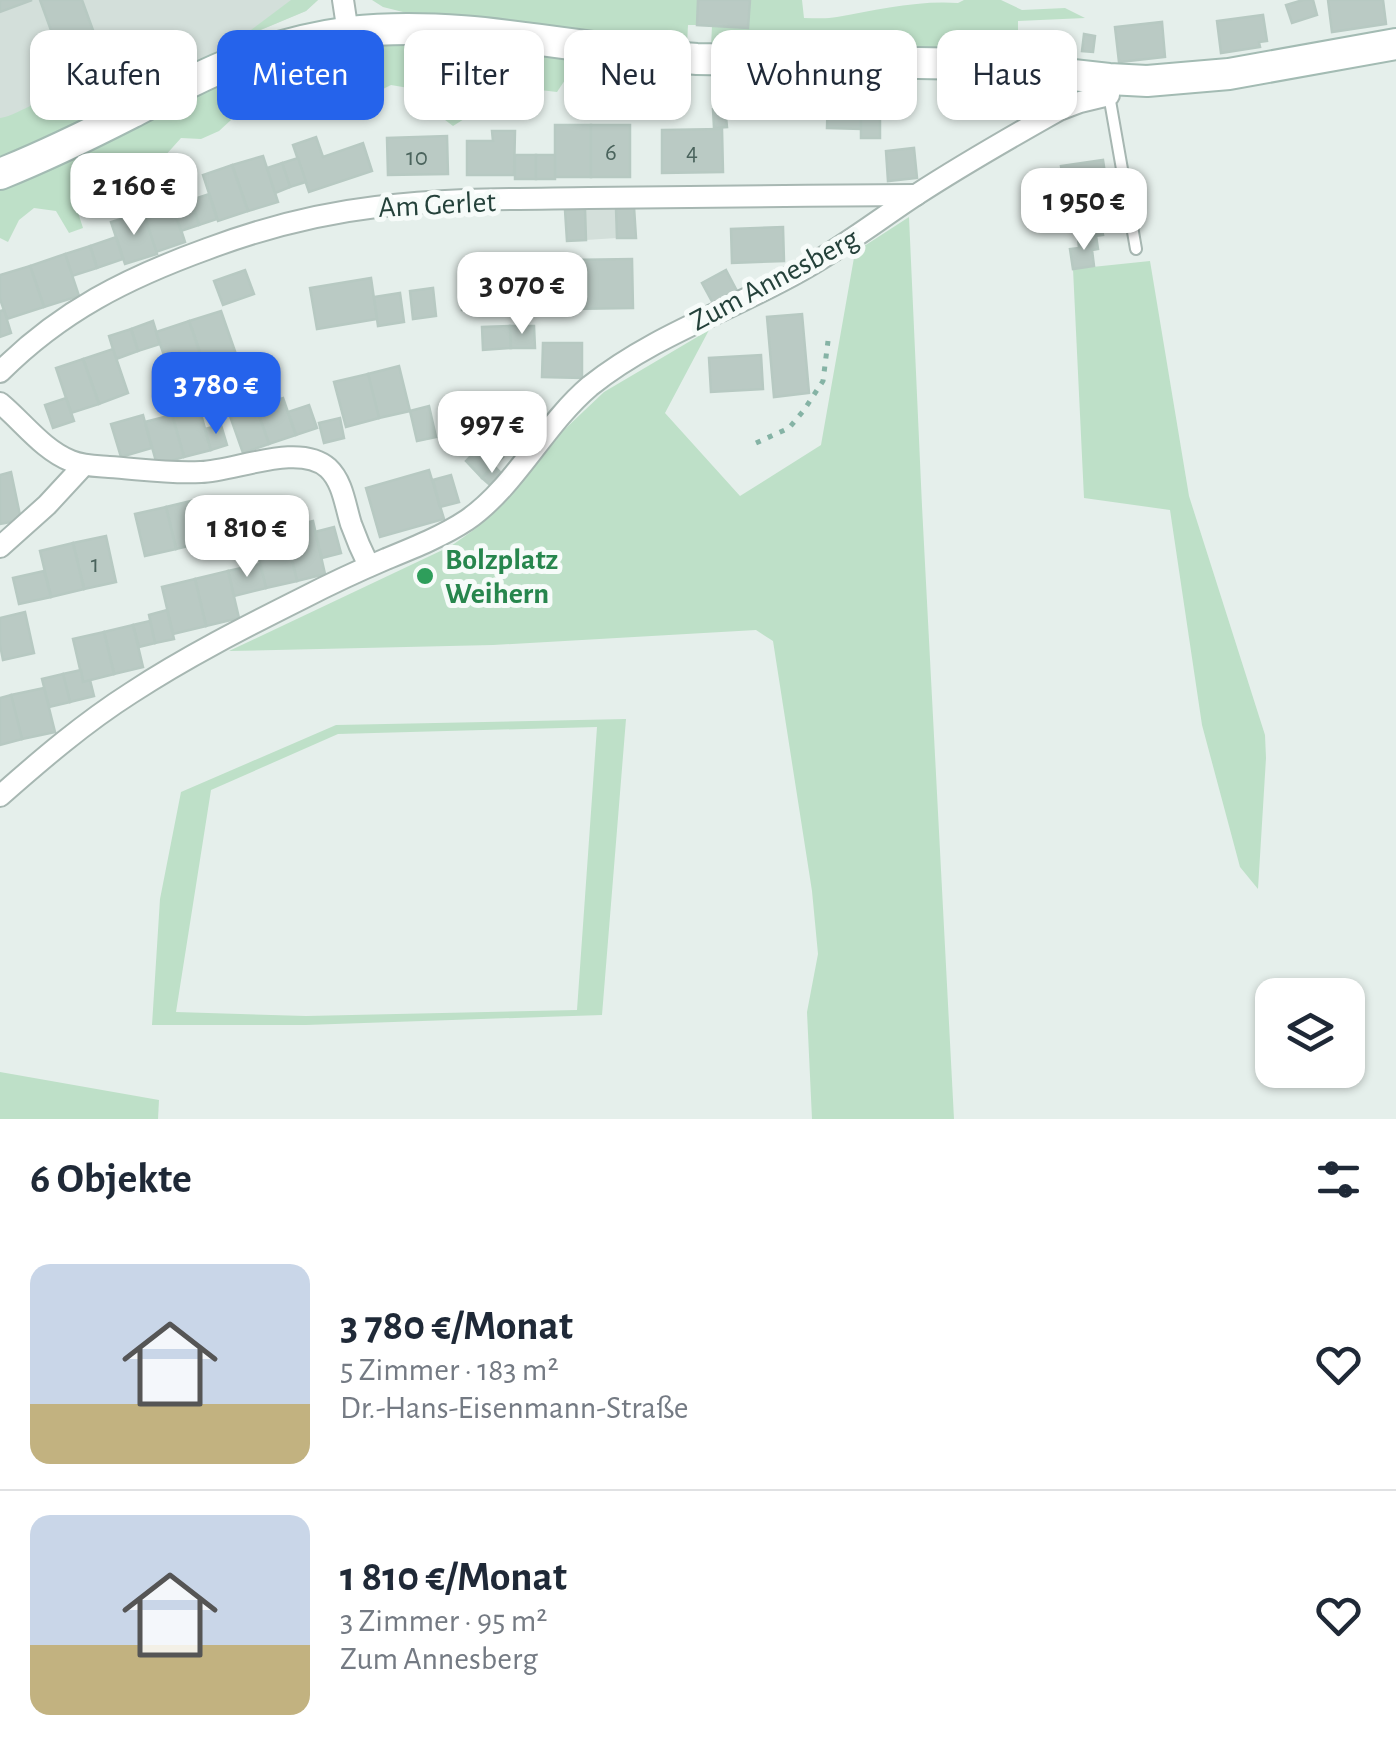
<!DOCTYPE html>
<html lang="de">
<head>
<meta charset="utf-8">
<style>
	body { margin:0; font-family:"Alegreya Sans",sans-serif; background:#f2f2f3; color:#1f2937; height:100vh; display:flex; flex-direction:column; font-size:38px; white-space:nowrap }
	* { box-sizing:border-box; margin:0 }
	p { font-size:32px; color:#747a83 }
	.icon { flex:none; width:55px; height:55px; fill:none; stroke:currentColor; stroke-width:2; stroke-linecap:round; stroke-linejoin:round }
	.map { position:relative; height:1119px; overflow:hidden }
	.panel { display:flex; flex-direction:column; background:#fff; flex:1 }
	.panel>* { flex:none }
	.hud { position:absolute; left:30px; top:30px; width:1338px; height:90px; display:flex; gap:20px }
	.buttons { position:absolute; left:1255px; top:978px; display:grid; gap:20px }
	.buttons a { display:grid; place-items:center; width:110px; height:110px; border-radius:20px; background:#fff; box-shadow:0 2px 8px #0004; font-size:50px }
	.price { position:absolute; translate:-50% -85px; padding:0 22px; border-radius:20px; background:#fff; color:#222; font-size:32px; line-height:65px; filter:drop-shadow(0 2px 5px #0008) }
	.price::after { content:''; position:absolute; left:50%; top:60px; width:30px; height:22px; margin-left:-15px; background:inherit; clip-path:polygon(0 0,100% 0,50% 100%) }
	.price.current { background:#2563eb; color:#fff }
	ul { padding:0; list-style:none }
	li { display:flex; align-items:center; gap:30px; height:250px; padding:0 30px }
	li+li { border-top:2px solid #e0e1e3 }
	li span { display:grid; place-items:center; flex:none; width:280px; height:200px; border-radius:20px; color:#555 }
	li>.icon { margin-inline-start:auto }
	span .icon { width:120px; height:120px; fill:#fffc; stroke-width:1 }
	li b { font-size:42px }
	h2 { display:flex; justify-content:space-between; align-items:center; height:120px; padding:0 30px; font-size:42px }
	.chip { padding:0 35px; border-radius:20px; background:#fff; box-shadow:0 2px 8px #0004; font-size:35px; line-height:90px }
	.chip.current { background:#2563eb; color:#fff }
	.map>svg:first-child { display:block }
	.built { fill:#d3dfda }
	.green { fill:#bee0c8; fill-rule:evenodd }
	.building { fill:#bacac4; stroke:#b7c9c2; stroke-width:2.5 }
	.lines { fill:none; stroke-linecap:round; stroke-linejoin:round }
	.lane-casing { stroke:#a7b7b2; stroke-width:14 }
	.street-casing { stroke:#a7b7b2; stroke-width:24 }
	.secondary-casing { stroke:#a3bbb3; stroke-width:34 }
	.path { stroke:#85b3a5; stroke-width:5; stroke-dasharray:5 8; stroke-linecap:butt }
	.lane { stroke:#fff; stroke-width:10 }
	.street { stroke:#fff; stroke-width:20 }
	.secondary { stroke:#fff; stroke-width:30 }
	.leisure-dot { fill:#2e9e5b; stroke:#f6fbf9; stroke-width:4 }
	.labels { text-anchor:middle; stroke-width:10; stroke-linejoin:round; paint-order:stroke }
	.number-label { font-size:25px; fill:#4a635c }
	.street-label { font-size:30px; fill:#24413a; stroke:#f6fbf9 }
	.leisure-label { font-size:30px; font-weight:bold; fill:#27864d; stroke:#f6fbf9; text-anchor:start }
</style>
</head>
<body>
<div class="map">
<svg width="1396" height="1119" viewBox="0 0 1396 1119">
	<rect width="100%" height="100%" fill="#e5efeb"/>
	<!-- built -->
	<g class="built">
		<path d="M0 0H318L306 11 239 39 124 101 0 160Z"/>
		<path d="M616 208 617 238 586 240 585 209Z"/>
	</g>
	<!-- green -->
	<g class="green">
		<path d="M291 0H318L306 11 239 39Z"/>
		<path d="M372 0H698L697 25H688L687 45 407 13 383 7Z"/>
		<path d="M750 0H802L804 18C815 18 827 19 837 17 875 10 919 0 958 3L964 0H1001L1022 10 1065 8 1085 18 1018 21V53L711 46 712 26 748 27Z"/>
		<path d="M450 43 625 64 567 77 557 92 506 86 473 87 480 109 453 126 432 110 438 93 391 85 357 102 317 86 288 83 255 98 219 131 201 139 181 138 164 157 122 170 109 183 78 194 74 200 83 228 69 233 56 211 34 208 19 220 8 242 0 238V183L257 66 321 48 377 44Z"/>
		<path d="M102 86 124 101 29 148 0 156V118C15 116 36 101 53 96 69 91 86 89 102 86Z"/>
		<path d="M909 217 922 506 954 1119H812L807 1012 818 954 812 891 773 641 756 630 493 645 229 651 451 546 475 529 495 509 546 447 604 392 709 330 665 413 740 496 821 445 855 252Z"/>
		<path d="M1150 261 1189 496 1265 735 1266 758 1258 889 1240 867 1202 725 1170 510 1084 498 1073 269Z"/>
		<path d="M626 719 602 1015 306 1025H152L160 899 181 792 336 725ZM597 727 577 1010 306 1016 176 1012 211 790 338 734Z"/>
		<path d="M0 1072 159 1100 158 1119H0Z"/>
	</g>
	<!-- building -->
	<g class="building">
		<path d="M0 0H32L0 12Z"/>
		<path d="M40 0H82L94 33 57 47Z"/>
		<path d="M698 0H750L748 28 697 25Z"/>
		<path d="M1303 0H1313L1317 15 1292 23 1286 5Z"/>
		<path d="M1328 0H1383L1386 24 1332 32Z"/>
		<path d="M1263 15 1267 41 1259 42 1260 47 1221 53 1217 21Z"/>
		<path d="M1162 22 1165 57 1119 62 1115 27Z"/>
		<path d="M1084 34 1095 36 1093 52 1082 51Z"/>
		<rect x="633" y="79" width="13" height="13"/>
		<path d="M965 82 1002 84 1001 112 963 110Z"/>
		<path d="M1002 84 1032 86 1030 115 1001 112Z"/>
		<path d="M828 93H861V129L827 128Z"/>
		<path d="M725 107 727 127 714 128 713 109Z"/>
		<rect x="861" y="110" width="19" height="28"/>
		<rect x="555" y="125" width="36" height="52"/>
		<rect x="591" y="125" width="39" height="52"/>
		<path d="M722 129 723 172 662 173V130Z"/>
		<path d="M492 131H515L514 175H467V141H493Z"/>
		<path d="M447 136 448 174 388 175 387 138Z"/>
		<path d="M316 137 323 157 363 143 372 171 309 192 293 145Z"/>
		<path d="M914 148 917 178 888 181 886 151Z"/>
		<rect x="515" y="155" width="21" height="24"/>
		<rect x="536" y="155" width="19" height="24"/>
		<path d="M263 156 278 202 248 211 232 165Z"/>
		<path d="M298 158 306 182 290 187 282 163Z"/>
		<path d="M1103 160 1108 194 1097 196 1103 235 1078 238 1072 199H1066L1061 166Z"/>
		<path d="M282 163 290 187 275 193 267 168Z"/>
		<path d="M232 165 248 211 218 221 203 175Z"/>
		<path d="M169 193 185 242 156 252 140 203Z"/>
		<path d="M209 194 217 219 199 225 191 200Z"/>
		<path d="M191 200 199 225 181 231 173 206Z"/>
		<path d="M634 207 636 238H617L616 208Z"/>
		<path d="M585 209 586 240 567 241 565 210Z"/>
		<path d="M143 212 157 254 125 264 111 222Z"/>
		<path d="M783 227 784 261 732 263 731 229Z"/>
		<path d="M1096 236 1098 249 1092 250 1094 266 1073 269 1070 249 1079 248 1078 238Z"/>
		<path d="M116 237 123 259 97 268 90 246Z"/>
		<path d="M90 246 97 268 72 276 65 254Z"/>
		<path d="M65 254 79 296 44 307 30 266Z"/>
		<path d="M632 259 633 308 569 309V260Z"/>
		<path d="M30 266 44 307 7 319 0 299V275Z"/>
		<path d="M245 270 254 294 223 305 214 281Z"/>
		<path d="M726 270 738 293 714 305 702 283Z"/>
		<path d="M518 272 519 309 462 310 461 273Z"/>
		<path d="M371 278 377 319 317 329 310 288Z"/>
		<path d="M519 287H545L546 314 519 315Z"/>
		<path d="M433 288 436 316 413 319 410 291Z"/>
		<path d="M400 293 404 322 378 326 374 297Z"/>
		<path d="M4 310 11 333 0 337V311Z"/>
		<path d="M221 311 237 357 205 368 189 321Z"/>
		<path d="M802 314 809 393 774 397 767 317Z"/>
		<path d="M153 321 160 344 138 351 131 329Z"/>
		<path d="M189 321 205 368 172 379 156 332Z"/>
		<path d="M510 326 511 348 483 350 482 327Z"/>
		<path d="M510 326H534L535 348H511Z"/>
		<path d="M131 329 138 351 116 359 109 336Z"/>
		<path d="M543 343H582V378L542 377Z"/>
		<path d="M113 349 128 393 99 404 83 359Z"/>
		<path d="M761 355 763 389 711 392 709 358Z"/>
		<path d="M83 359 99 404 71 413 56 368Z"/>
		<path d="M399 366 410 411 379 418 368 374Z"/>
		<path d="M368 374 379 418 346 427 334 382Z"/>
		<path d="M528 397 531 434 474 438 471 400Z"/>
		<path d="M66 398 74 421 53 428 45 405Z"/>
		<path d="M283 398 296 435 269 444 256 407Z"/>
		<path d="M309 405 317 428 296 435 288 412Z"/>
		<path d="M429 406 436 437 417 441 410 411Z"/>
		<path d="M199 407 211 450 184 457 172 415Z"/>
		<path d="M256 407 269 444 243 453 230 416Z"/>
		<path d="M143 415 152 448 121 457 111 424Z"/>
		<path d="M172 415 184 457 157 465 145 422Z"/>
		<path d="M340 418 344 438 324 443 319 423Z"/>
		<path d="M221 425 227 445 211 450 205 429Z"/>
		<path d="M486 440 503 457 482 478 466 461Z"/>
		<path d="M494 466 501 473 490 485 482 478Z"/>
		<path d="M429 470 444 519 380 537 366 488Z"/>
		<path d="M11 472 21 520 0 524V475Z"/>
		<path d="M451 475 459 502 440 507 433 480Z"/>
		<path d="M199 499 209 541 176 549 166 507Z"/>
		<path d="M166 507 176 549 145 556 135 514Z"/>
		<path d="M313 521 325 574 297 581 284 528Z"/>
		<path d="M334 527 341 553 322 558 315 532Z"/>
		<path d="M284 528 297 581 266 588 253 535Z"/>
		<path d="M106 536 116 582 84 589 73 543Z"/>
		<path d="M73 543 84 589 51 597 40 551Z"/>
		<path d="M260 564 266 588 234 596 228 571Z"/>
		<path d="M44 571 51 597 19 604 13 578Z"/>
		<path d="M228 571 239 618 206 626 195 579Z"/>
		<path d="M195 579 206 626 173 634 162 587Z"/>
		<path d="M167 610 174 639 155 643 149 615Z"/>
		<path d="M25 612 34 653 3 660 0 645V618Z"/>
		<path d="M150 621 155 643 139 647 133 625Z"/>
		<path d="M133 625 143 667 114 674 104 632Z"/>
		<path d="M104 632 114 674 83 682 73 639Z"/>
		<path d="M81 670 83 682 90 680 94 696 70 702 63 674Z"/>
		<path d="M63 674 70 702 49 707 42 679Z"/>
		<path d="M44 688 55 732 22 739 11 695Z"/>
		<path d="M11 695 22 739 0 745V698Z"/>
	</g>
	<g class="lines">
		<defs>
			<path id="lane" d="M1109 95 1136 249"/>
			<g id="street">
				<path d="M343 0 348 33"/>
				<path d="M0 372C61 311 127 278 207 249 263 228 317 214 376 207 447 198 518 199 589 198 698 196 807 196 916 195"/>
				<path d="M0 403C23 422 43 450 71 461 83 466 96 466 109 467 139 469 170 474 201 472 235 471 299 442 328 468 343 482 345 505 351 524 356 538 362 552 369 566"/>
				<path d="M0 547 47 505 84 465"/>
				<path d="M0 796C42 759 84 723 131 693 186 657 245 627 303 598 330 584 358 571 386 559 413 548 443 536 467 520 515 487 544 425 590 386 654 335 732 310 802 270 842 248 878 220 916 195 962 165 1011 137 1059 110L1080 102 1109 95V79"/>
			</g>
			<path id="secondary" d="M0 174C45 156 88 135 131 113 167 94 201 75 240 60 274 47 313 37 350 32 466 19 582 51 697 59L974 64 1109 79 1147 81 1229 74 1396 44"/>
		</defs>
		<!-- lane casing -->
		<use href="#lane" class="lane-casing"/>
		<!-- street casing -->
		<use href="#street" class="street-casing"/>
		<!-- secondary casing -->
		<use href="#secondary" class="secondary-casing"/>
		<!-- path -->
		<path class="path" d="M756 443 789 428 804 410 823 381 828 341"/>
		<!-- lane -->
		<use href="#lane" class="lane"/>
		<!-- street -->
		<use href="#street" class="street"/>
		<!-- secondary -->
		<use href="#secondary" class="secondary"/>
	</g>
	<!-- markers -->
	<circle class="leisure-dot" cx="425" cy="576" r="10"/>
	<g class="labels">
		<!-- number labels -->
		<g class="number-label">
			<text x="611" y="160">6</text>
			<text x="692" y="160">4</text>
			<text x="417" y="165">10</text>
			<text x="95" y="572">1</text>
		</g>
		<!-- street labels -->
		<g class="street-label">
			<text transform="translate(437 204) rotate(-3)" y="10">Am Gerlet</text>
			<text transform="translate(774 279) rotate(-28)" y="10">Zum Annesberg</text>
		</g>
		<!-- leisure labels -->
		<g class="leisure-label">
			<text x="445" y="569">Bolzplatz<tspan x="445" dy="34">Weihern</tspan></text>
		</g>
	</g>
</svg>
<div class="buttons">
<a><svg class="icon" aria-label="layers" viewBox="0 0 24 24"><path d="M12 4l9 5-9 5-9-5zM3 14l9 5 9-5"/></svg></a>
</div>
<b class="price" style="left:134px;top:238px">2 160 €</b>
<b class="price" style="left:1084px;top:253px">1 950 €</b>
<b class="price" style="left:522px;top:337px">3 070 €</b>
<b class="price current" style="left:216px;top:437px">3 780 €</b>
<b class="price" style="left:492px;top:476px">997 €</b>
<b class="price" style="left:247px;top:580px">1 810 €</b>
<div class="hud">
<a class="chip">Kaufen</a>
<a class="chip current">Mieten</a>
<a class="chip">Filter</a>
<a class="chip">Neu</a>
<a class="chip">Wohnung</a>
<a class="chip">Haus</a>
</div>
</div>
<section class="panel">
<h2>6 Objekte<svg class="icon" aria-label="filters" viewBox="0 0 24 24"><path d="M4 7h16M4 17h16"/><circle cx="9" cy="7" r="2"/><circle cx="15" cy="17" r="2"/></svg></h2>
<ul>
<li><span style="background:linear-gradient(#c9d6e8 70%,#c2b280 0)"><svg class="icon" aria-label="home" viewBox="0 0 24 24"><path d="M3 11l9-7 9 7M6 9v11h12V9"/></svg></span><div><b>3 780 €/Monat</b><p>5 Zimmer · 183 m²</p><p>Dr.-Hans-Eisenmann-Straße</p></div><svg class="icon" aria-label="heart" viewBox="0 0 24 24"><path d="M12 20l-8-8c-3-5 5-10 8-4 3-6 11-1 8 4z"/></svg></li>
<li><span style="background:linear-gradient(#c9d6e8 65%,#c2b280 0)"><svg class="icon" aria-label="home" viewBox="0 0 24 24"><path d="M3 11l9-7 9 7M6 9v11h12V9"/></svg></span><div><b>1 810 €/Monat</b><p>3 Zimmer · 95 m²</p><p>Zum Annesberg</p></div><svg class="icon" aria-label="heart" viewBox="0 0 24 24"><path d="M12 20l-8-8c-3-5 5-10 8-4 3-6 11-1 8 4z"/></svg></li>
</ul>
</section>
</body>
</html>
